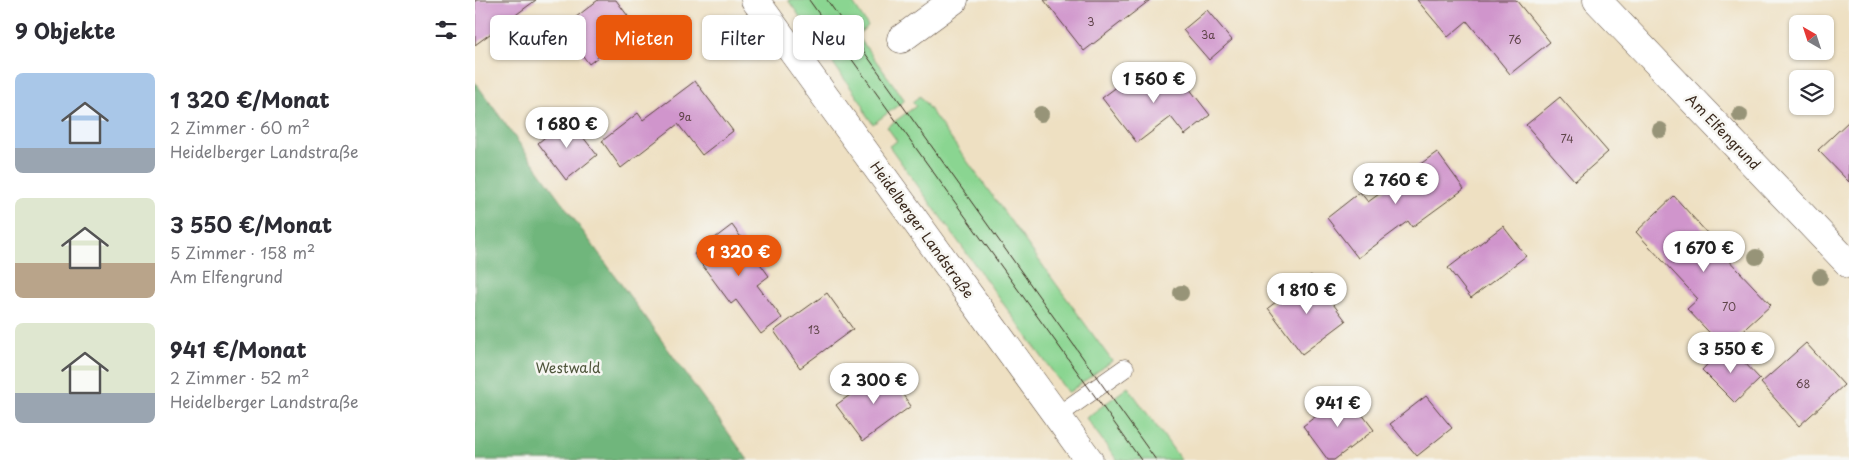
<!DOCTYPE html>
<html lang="de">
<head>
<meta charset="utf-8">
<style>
	body { margin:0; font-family:"Playpen Sans",sans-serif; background:#f2f2f3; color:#2b2b33; height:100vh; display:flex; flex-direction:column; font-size:19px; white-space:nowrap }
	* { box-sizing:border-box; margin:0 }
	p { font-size:16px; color:#7c7c81 }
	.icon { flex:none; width:28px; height:28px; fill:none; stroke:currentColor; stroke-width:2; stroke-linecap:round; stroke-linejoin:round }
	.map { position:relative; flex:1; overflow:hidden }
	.panel { display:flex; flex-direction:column; background:#fff; width:475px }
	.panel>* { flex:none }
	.guide { position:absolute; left:15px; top:15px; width:475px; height:45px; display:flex; gap:10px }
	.needle { width:32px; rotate:321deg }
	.controls { position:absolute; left:1314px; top:15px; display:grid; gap:10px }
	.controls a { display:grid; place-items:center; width:45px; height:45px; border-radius:8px; background:#fff; box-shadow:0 1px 4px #0004; font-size:25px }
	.price { position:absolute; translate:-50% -42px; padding:0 11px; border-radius:18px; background:#fff; color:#222; font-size:16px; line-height:32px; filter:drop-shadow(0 1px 2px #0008) }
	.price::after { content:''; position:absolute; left:50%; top:30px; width:15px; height:11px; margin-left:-8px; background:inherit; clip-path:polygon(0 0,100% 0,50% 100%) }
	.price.active { background:#ea580c; color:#fff }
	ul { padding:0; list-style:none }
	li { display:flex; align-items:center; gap:15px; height:125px; padding:0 15px }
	li span { display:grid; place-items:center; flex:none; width:140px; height:100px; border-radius:8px; color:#555 }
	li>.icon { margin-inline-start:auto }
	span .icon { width:60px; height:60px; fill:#fffc; stroke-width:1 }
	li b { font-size:21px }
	h2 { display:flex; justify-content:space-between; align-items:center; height:60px; padding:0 15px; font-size:21px }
	.chip { padding:0 18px; border-radius:8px; background:#fff; box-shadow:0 1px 4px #0004; font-size:18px; line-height:45px }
	.chip.active { background:#ea580c; color:#fff }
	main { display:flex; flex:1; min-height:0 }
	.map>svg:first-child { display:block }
	.green { fill:#8ad591; stroke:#628058 }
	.forest { fill:#6fb67b; stroke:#55704c }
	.building { fill:#d095cc }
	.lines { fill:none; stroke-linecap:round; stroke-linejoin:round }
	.service-casing { stroke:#564537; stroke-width:19 }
	.minor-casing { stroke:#564537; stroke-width:29 }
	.tertiary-casing { stroke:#564537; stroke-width:29 }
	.service { stroke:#fff; stroke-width:18 }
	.minor { stroke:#fff; stroke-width:28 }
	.tertiary { stroke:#fff; stroke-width:28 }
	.tram { stroke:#3b2a1e; stroke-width:1 }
	.tree { fill:#979478 }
	.labels { text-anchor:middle; stroke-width:5; stroke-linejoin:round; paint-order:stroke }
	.number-label { font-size:11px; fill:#60454a }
	.street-label { font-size:14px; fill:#3b2a1e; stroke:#f6f6f2 }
	.park-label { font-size:14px; fill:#4f553b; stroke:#f6f6f2 }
</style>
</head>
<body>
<main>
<section class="panel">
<h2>9 Objekte<svg class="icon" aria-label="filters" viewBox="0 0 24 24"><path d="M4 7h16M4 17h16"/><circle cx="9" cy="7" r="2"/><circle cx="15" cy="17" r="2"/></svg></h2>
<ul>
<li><span style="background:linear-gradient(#a9c7e8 75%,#9aa5b1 0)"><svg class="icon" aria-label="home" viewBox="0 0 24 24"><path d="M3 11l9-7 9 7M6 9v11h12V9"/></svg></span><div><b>1 320 €/Monat</b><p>2 Zimmer · 60 m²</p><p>Heidelberger Landstraße</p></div></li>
<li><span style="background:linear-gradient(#dfe7d0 65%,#b9a48a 0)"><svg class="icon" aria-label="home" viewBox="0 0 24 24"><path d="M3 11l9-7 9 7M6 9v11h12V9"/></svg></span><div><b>3 550 €/Monat</b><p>5 Zimmer · 158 m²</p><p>Am Elfengrund</p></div></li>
<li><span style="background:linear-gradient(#dfe7d0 70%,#9aa5b1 0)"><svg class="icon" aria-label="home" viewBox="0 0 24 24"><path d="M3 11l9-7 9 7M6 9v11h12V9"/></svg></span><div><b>941 €/Monat</b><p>2 Zimmer · 52 m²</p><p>Heidelberger Landstraße</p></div></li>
</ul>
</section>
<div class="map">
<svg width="1374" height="460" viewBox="0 0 1374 460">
	<rect width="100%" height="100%" fill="#f6f6f2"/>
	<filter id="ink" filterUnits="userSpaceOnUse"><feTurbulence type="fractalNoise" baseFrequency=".02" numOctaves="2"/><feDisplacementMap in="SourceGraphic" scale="10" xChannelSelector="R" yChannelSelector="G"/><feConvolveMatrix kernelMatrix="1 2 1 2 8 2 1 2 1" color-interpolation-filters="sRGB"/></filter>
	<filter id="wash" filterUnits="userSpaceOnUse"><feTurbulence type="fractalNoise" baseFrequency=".0096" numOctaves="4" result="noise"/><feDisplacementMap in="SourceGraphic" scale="20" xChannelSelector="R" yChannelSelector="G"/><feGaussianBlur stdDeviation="1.12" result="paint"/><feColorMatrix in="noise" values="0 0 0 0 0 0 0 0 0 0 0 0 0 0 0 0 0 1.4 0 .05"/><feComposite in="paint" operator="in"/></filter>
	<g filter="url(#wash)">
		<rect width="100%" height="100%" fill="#eee0c2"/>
		<!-- green -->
		<g class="green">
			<path d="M313 0H376L393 26 382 35 429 99V101L398 124 390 113 388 105Z"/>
			<path d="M445 96 637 361 593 393 414 146 422 141 412 127 441 106 437 102Z"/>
			<path d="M653 387 706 460H642L611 418Z"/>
		</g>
		<!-- forest -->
		<path class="forest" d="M0 82 273 460H0Z"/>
		<g id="blocks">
			<!-- building -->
			<g class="building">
				<path d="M0 0H61L0 45Z"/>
				<path d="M123 0H141L161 27 114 64 87 28Z"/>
				<path d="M569 0H675L609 51Z"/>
				<path d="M942 0H1041L1075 42 1035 74 992 21 973 37Z"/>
				<path d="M732 10 757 40 734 60 708 30Z"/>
				<path d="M672 64 689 85 703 74 735 115 710 135 696 117 662 143 627 98Z"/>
				<path d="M220 81 258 131 227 155 203 124 146 168 127 141 163 113 168 120Z"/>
				<path d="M1085 97 1133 152 1100 181 1051 125Z"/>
				<path d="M93 118 122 155 91 180 63 143Z"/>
				<path d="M1374 121V182L1343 150Z"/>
				<path d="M962 152 989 189 937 227 933 221 883 258 852 218 885 192 893 202Z"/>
				<path d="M1199 196 1233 234 1231 236 1296 305 1249 348 1212 309 1223 299 1161 232Z"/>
				<path d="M257 225 294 276 282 285 307 318 286 334 261 300 256 304 219 254Z"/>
				<path d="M1028 226 1051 256 996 298 973 268Z"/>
				<path d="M836 275 871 321 827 354 793 308Z"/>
				<path d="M352 293 378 329 325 368 299 331Z"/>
				<path d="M1331 343 1369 385 1324 426 1286 383Z"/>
				<path d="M1252 344 1285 379 1260 403 1227 370Z"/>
				<path d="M410 370 436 406 388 441 361 405Z"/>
				<path d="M871 393 899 430 859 460H853L828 426Z"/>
				<path d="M951 396 977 428 942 456 915 424Z"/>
			</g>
		</g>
	</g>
	<g filter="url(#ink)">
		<use href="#blocks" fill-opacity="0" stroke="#564537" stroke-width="1"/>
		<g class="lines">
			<defs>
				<path id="service" d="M582 416 650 368"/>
				<g id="minor">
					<path d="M1122 0 1374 264"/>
					<path d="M426 39 479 0"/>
				</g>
				<path id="tertiary" d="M280 0 614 460"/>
			</defs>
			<!-- service casing -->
			<use href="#service" class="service-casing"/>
			<!-- minor casing -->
			<use href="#minor" class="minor-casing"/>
			<!-- tertiary casing -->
			<use href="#tertiary" class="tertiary-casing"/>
			<!-- service -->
			<use href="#service" class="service"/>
			<!-- minor -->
			<use href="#minor" class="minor"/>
			<!-- tertiary -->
			<use href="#tertiary" class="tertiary"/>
			<!-- tram -->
			<g class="tram">
				<path d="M334 0 666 460"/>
				<path d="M352 0 681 460"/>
			</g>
		</g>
		<!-- trees -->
		<g class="tree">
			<circle cx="566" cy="114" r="8"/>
			<circle cx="1265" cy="115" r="8"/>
			<circle cx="1185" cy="130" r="8"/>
			<circle cx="1281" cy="257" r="8"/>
			<circle cx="1345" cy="277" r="8"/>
			<circle cx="706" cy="293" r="8"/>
		</g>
	</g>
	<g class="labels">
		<!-- number labels -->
		<g class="number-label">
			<text x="616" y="26">3</text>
			<text x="733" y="39">3a</text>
			<text x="1040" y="44">76</text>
			<text x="210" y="121">9a</text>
			<text x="1092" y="143">74</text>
			<text x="1254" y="311">70</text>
			<text x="339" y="334">13</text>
			<text x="1328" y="388">68</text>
		</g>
		<!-- street labels -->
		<g class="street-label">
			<text transform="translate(1248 132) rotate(46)" y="5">Am Elfengrund</text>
			<text transform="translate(447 230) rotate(54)" y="5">Heidelberger Landstraße</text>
		</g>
		<!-- park labels -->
		<g class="park-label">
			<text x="93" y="373">Westwald</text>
		</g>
	</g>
</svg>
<div class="controls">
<a><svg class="needle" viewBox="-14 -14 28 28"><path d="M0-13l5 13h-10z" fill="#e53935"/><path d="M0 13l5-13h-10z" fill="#7c7c81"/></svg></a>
<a><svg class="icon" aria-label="layers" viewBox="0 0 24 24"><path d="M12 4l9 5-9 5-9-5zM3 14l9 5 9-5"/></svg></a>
</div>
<b class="price" style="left:679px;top:104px">1 560 €</b>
<b class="price" style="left:92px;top:149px">1 680 €</b>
<b class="price" style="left:921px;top:205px">2 760 €</b>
<b class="price" style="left:1229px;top:273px">1 670 €</b>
<b class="price active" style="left:264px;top:277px">1 320 €</b>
<b class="price" style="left:832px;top:315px">1 810 €</b>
<b class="price" style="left:1256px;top:374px">3 550 €</b>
<b class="price" style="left:399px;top:405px">2 300 €</b>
<b class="price" style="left:863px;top:428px">941 €</b>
<div class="guide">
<a class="chip">Kaufen</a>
<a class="chip active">Mieten</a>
<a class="chip">Filter</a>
<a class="chip">Neu</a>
</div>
</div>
</main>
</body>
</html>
